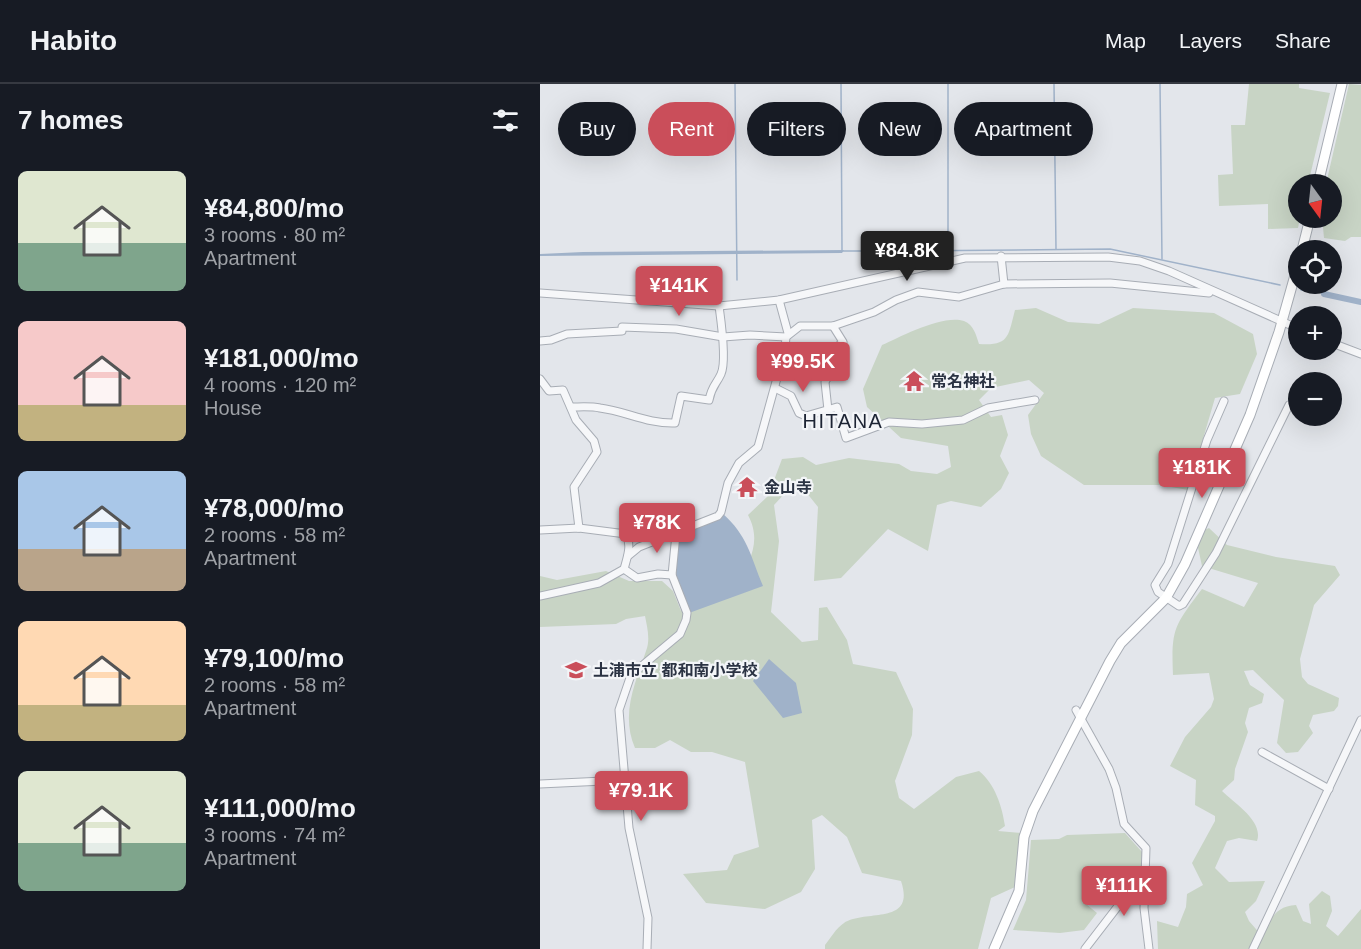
<!DOCTYPE html>
<html lang="en">
<head>
<meta charset="utf-8">
<style>
	body { margin:0; font-family:Arial,"Noto Sans JP",sans-serif; background:#242831; color:#f1f3f6; height:100vh; display:flex; flex-direction:column; font-size:22px; white-space:nowrap }
	* { box-sizing:border-box; margin:0 }
	p { font-size:20px; color:#9ea1a6 }
	.icon { flex:none; width:33px; height:33px; fill:none; stroke:currentColor; stroke-width:2; stroke-linecap:round; stroke-linejoin:round }
	.map { position:relative; flex:1; overflow:hidden }
	.panel { display:flex; flex-direction:column; background:#171b24; width:540px }
	.panel>* { flex:none }
	.hud { position:absolute; left:18px; top:18px; width:570px; height:54px; display:flex; gap:12px }
	.needle { width:39px; rotate:165deg }
	.tools { position:absolute; left:748px; top:90px; display:grid; gap:12px }
	.tools a { display:grid; place-items:center; width:54px; height:54px; border-radius:50%; background:#171b24; box-shadow:0 6px 24px #0002; font-size:30px }
	.price { position:absolute; translate:-50% -51px; padding:0 14px; border-radius:6px; background:#ca4e5a; color:#fff; font-size:20px; line-height:39px; filter:drop-shadow(0 2px 3px #0008) }
	.price::after { content:''; position:absolute; left:50%; top:36px; width:18px; height:14px; margin-left:-9px; background:inherit; clip-path:polygon(0 0,100% 0,50% 100%) }
	.price.current { background:#222; color:#fff }
	ul { padding:0; list-style:none }
	li { display:flex; align-items:center; gap:18px; height:150px; padding:0 18px }
	li span { display:grid; place-items:center; flex:none; width:168px; height:120px; border-radius:9px; color:#555 }
	li>.icon { margin-inline-start:auto }
	span .icon { width:72px; height:72px; fill:#fffc; stroke-width:1 }
	li b { font-size:26px }
	h2 { display:flex; justify-content:space-between; align-items:center; height:72px; padding:0 18px; font-size:26px }
	.chip { padding:0 21px; border-radius:27px; background:#171b24; box-shadow:0 6px 24px #0002; font-size:21px; line-height:54px }
	.chip.current { background:#ca4e5a; color:#fff }
	header { display:flex; align-items:center; gap:36px; box-sizing:border-box; height:84px; padding:0 30px; background:#171b24; border-bottom:2px solid #363941 }
	header strong { font-size:28px }
	nav { display:flex; gap:33px; margin-inline-start:auto; font-size:21px }
	main { display:flex; flex:1; min-height:0 }
	.map>svg:first-child { display:block }
	.green { fill:#c8d4c5 }
	.water { fill:#a0b2c9 }
	.lines { fill:none; stroke-linecap:round; stroke-linejoin:round }
	.stream { stroke:#a0b2c9; stroke-width:1.5 }
	.canal { stroke:#a0b2c9; stroke-width:6 }
	.street-casing { stroke:#a8adb5; stroke-width:9 }
	.secondary-casing { stroke:#a8adb5; stroke-width:11 }
	.street { stroke:#f6f7f9; stroke-width:7 }
	.secondary { stroke:#fff; stroke-width:9 }
	.labels { text-anchor:middle; stroke-width:4.5; stroke-linejoin:round; paint-order:stroke }
	.poi-label { font-size:16px; font-weight:bold; fill:#2b3343; stroke:#f3f5f8; text-anchor:start }
	.quarter-label { font-size:20px; letter-spacing:1.5px; fill:#1d2434; stroke:#f3f5f8 }
</style>
</head>
<body>
<header>
<strong>Habito</strong>
<nav><a>Map</a><a>Layers</a><a>Share</a></nav>
</header>
<main>
<section class="panel">
<h2>7 homes<svg class="icon" aria-label="filters" viewBox="0 0 24 24"><path d="M4 7h16M4 17h16"/><circle cx="9" cy="7" r="2"/><circle cx="15" cy="17" r="2"/></svg></h2>
<ul>
<li><span style="background:linear-gradient(#dfe7d0 60%,#7fa58c 0)"><svg class="icon" aria-label="home" viewBox="0 0 24 24"><path d="M3 11l9-7 9 7M6 9v11h12V9"/></svg></span><div><b>¥84,800/mo</b><p>3 rooms · 80 m²</p><p>Apartment</p></div></li>
<li><span style="background:linear-gradient(#f6c9c9 70%,#c2b280 0)"><svg class="icon" aria-label="home" viewBox="0 0 24 24"><path d="M3 11l9-7 9 7M6 9v11h12V9"/></svg></span><div><b>¥181,000/mo</b><p>4 rooms · 120 m²</p><p>House</p></div></li>
<li><span style="background:linear-gradient(#a9c7e8 65%,#b9a48a 0)"><svg class="icon" aria-label="home" viewBox="0 0 24 24"><path d="M3 11l9-7 9 7M6 9v11h12V9"/></svg></span><div><b>¥78,000/mo</b><p>2 rooms · 58 m²</p><p>Apartment</p></div></li>
<li><span style="background:linear-gradient(#ffd9b3 70%,#c2b280 0)"><svg class="icon" aria-label="home" viewBox="0 0 24 24"><path d="M3 11l9-7 9 7M6 9v11h12V9"/></svg></span><div><b>¥79,100/mo</b><p>2 rooms · 58 m²</p><p>Apartment</p></div></li>
<li><span style="background:linear-gradient(#dfe7d0 60%,#7fa58c 0)"><svg class="icon" aria-label="home" viewBox="0 0 24 24"><path d="M3 11l9-7 9 7M6 9v11h12V9"/></svg></span><div><b>¥111,000/mo</b><p>3 rooms · 74 m²</p><p>Apartment</p></div></li>
</ul>
</section>
<div class="map">
<svg width="821" height="865" viewBox="0 0 821 865">
	<rect width="100%" height="100%" fill="#e3e6eb"/>
	<!-- green -->
	<g class="green">
		<path d="M709 0H759V4L790 9 768 100H759L760 134 758 144 728 145V120L679 122 678 91 693 90 691 41H705Z"/>
		<path d="M809 0 821 1V153H811L805 157 784 154 783 143 777 139 778 134H792V100H786Z"/>
		<path d="M496 224 528 238 559 240 593 224 674 229 713 250 717 270 700 310 675 314 648 406 620 401H544L501 372 491 350 488 331 504 309 489 296 451 304 439 316 451 333 462 331 468 351 460 372 469 389 461 405 441 423 411 417 397 421 388 467 348 445 301 494 274 497 278 423 266 408 247 407 234 421 239 457 231 528 262 558 278 556 279 524 287 523 307 556 313 580 356 588 373 625 372 651 355 697 359 714 374 725 416 693 439 687C455 700 462 722 465 742L458 747 481 749 475 803 451 814 438 865H285V861C290 855 296 844 304 839 326 825 376 842 361 797L322 789 307 753 282 731 272 736 275 785 261 808 225 825 166 819 143 790 187 786 194 771 219 763 205 678 172 668H151L130 656 115 664H95C80 629 96 598 107 564 110 554 107 542 105 532L86 535 76 540 0 543V492L17 496 66 487 89 497H122L133 507 141 527 201 504C207 475 223 460 208 431L228 412 242 375 263 373 276 381 309 374 359 380 371 387 397 390 411 383 408 362 361 354 327 323 323 305 342 261C360 253 403 230 424 237 434 241 436 251 439 260 469 262 468 253 475 226Z"/>
		<path d="M669 444 687 461 736 473 795 482 800 491 774 521 760 575 762 593 768 600 799 614 798 622 794 627 773 631 769 642 773 649 758 668 746 669 737 659 744 616 713 586 704 587 710 601 724 610 722 619 709 624 705 639 708 648 695 685 694 696 682 707C694 719 724 737 717 757L699 754 687 757 675 784 689 798 725 797 716 817 705 828 709 837 722 852C730 835 736 822 756 821L763 837 771 840 769 820 782 807 790 812 792 827 786 842 798 852 821 825V865H618L617 837 638 843 646 823 647 810 663 801 652 779 675 737V732L655 721 656 696 630 682 645 653 671 623 674 615 669 589 633 591C631 545 634 542 662 505L704 523 718 499 662 482 655 450Z"/>
		<path d="M585 749 603 769 604 782C587 797 575 801 552 802L546 820 557 829 544 846 520 849 473 846 486 816 491 756 519 755 527 751Z"/>
	</g>
	<!-- water -->
	<g class="water">
		<path d="M304 166 302 169 0 172V170L43 168Z"/>
		<path d="M182 429C208 452 210 471 223 502L149 529 134 491 137 451Z"/>
		<path d="M229 575 256 599 262 629 243 634 213 597Z"/>
	</g>
	<g class="lines">
		<!-- stream -->
		<g class="stream">
			<path d="M195 0 197 196"/>
			<path d="M301 0 302 167"/>
			<path d="M408 0V166"/>
			<path d="M514 0 516 165"/>
			<path d="M620 0 622 175"/>
			<path d="M302 167H352"/>
			<path d="M360 167 570 165 740 201"/>
			<path d="M761 206 776 209"/>
		</g>
		<!-- canal -->
		<path class="canal" d="M784 210 821 218"/>
		<defs>
			<g id="street">
				<path d="M461 172 464 200"/>
				<path d="M0 209 179 222 239 216 425 174 568 173 600 177 629 187 759 245"/>
				<path d="M239 216 248 249"/>
				<path d="M0 257 11 256 27 250 82 247V243L136 245 183 253 210 251 246 253"/>
				<path d="M792 259 821 270"/>
				<path d="M0 295 9 307 23 306 36 336 54 357 57 368 34 403 39 444"/>
				<path d="M235 304 251 312 259 329 266 332 297 323 306 354 349 338 382 340 423 336 448 324 495 316"/>
				<path d="M684 317 667 356 628 480 615 501 618 508 639 522 643 520 676 469 749 321"/>
				<path d="M31 323C40 323 51 322 60 324 85 327 108 340 135 339L141 312 169 316C172 301 176 301 181 290 187 277 181 237 179 222"/>
				<path d="M288 326 285 298 295 280 292 267 303 258 293 242"/>
				<path d="M0 446 39 444 86 450C92 461 87 474 84 485L59 499 0 512"/>
				<path d="M88 472 99 463 178 432 181 428 188 399 199 379 218 363 245 265 246 253 260 242H293L334 228 356 216 378 208 419 213 464 200 570 199 669 209"/>
				<path d="M84 485 97 494 118 490 132 491"/>
				<path d="M536 626 569 685 576 704 584 740 606 764 604 824 609 865"/>
				<path d="M722 668 789 705"/>
				<path d="M0 700 85 696"/>
				<path d="M107 865 108 834 89 744 79 626 91 591 140 550 146 536 147 529 132 491 136 450"/>
				<path d="M545 865 605 787"/>
				<path d="M713 865 821 636"/>
			</g>
			<g id="secondary">
				<path d="M778 100 802 0"/>
				<path d="M762 166 770 134"/>
				<path d="M454 865 479 807 484 753 493 727 570 577 581 559 626 514 645 480 710 331 739 248 759 177"/>
			</g>
		</defs>
		<!-- street casing -->
		<use href="#street" class="street-casing"/>
		<!-- secondary casing -->
		<use href="#secondary" class="secondary-casing"/>
		<!-- street -->
		<use href="#street" class="street"/>
		<!-- secondary -->
		<use href="#secondary" class="secondary"/>
	</g>
	<!-- icons -->
	<defs>
		<symbol id="temple-bare" viewBox="-9 -9 18 18"><path d="M0-6L5-2H3V0L6.5 2.5H4V6H1.5V3h-3V6H-4V2.5H-6.5L-3 0V-2H-5Z" fill="#ca4e5a" stroke="#f3f5f8" stroke-width="2.5" paint-order="stroke"/></symbol>
		<symbol id="school-bare" viewBox="-9 -9 18 18"><path d="M0-5L7-2L0 1L-7-2ZM-4 1L0 2.5L4 1V4Q0 6-4 4Z" fill="#ca4e5a" stroke="#f3f5f8" stroke-width="2.5" paint-order="stroke"/></symbol>
	</defs>
	<g fill-rule="evenodd">
		<use href="#temple-bare" x="359" y="282" width="30" height="30"/>
		<use href="#temple-bare" x="192" y="388" width="30" height="30"/>
		<use href="#school-bare" x="21" y="571" width="30" height="30"/>
	</g>
	<g class="labels">
		<!-- poi labels -->
		<g class="poi-label">
			<text x="391" y="303">常名神社</text>
			<text x="224" y="409">金山寺</text>
			<text x="53" y="592">土浦市立 都和南小学校</text>
		</g>
		<!-- quarter labels -->
		<g class="quarter-label">
			<text x="303" y="344">HITANA</text>
		</g>
	</g>
</svg>
<div class="tools">
<a><svg class="needle" viewBox="-14 -14 28 28"><path d="M0-13l5 13h-10z" fill="#e53935"/><path d="M0 13l5-13h-10z" fill="#9ea1a6"/></svg></a>
<a><svg class="icon" aria-label="locate" viewBox="0 0 24 24"><circle cx="12" cy="12" r="6"/><path d="M12 2v4M12 18v4M2 12h4M18 12h4"/></svg></a>
<a>+</a>
<a>−</a>
</div>
<b class="price current" style="left:367px;top:198px">¥84.8K</b>
<b class="price" style="left:139px;top:233px">¥141K</b>
<b class="price" style="left:263px;top:309px">¥99.5K</b>
<b class="price" style="left:662px;top:415px">¥181K</b>
<b class="price" style="left:117px;top:470px">¥78K</b>
<b class="price" style="left:101px;top:738px">¥79.1K</b>
<b class="price" style="left:584px;top:833px">¥111K</b>
<div class="hud">
<a class="chip">Buy</a>
<a class="chip current">Rent</a>
<a class="chip">Filters</a>
<a class="chip">New</a>
<a class="chip">Apartment</a>
</div>
</div>
</main>
</body>
</html>
